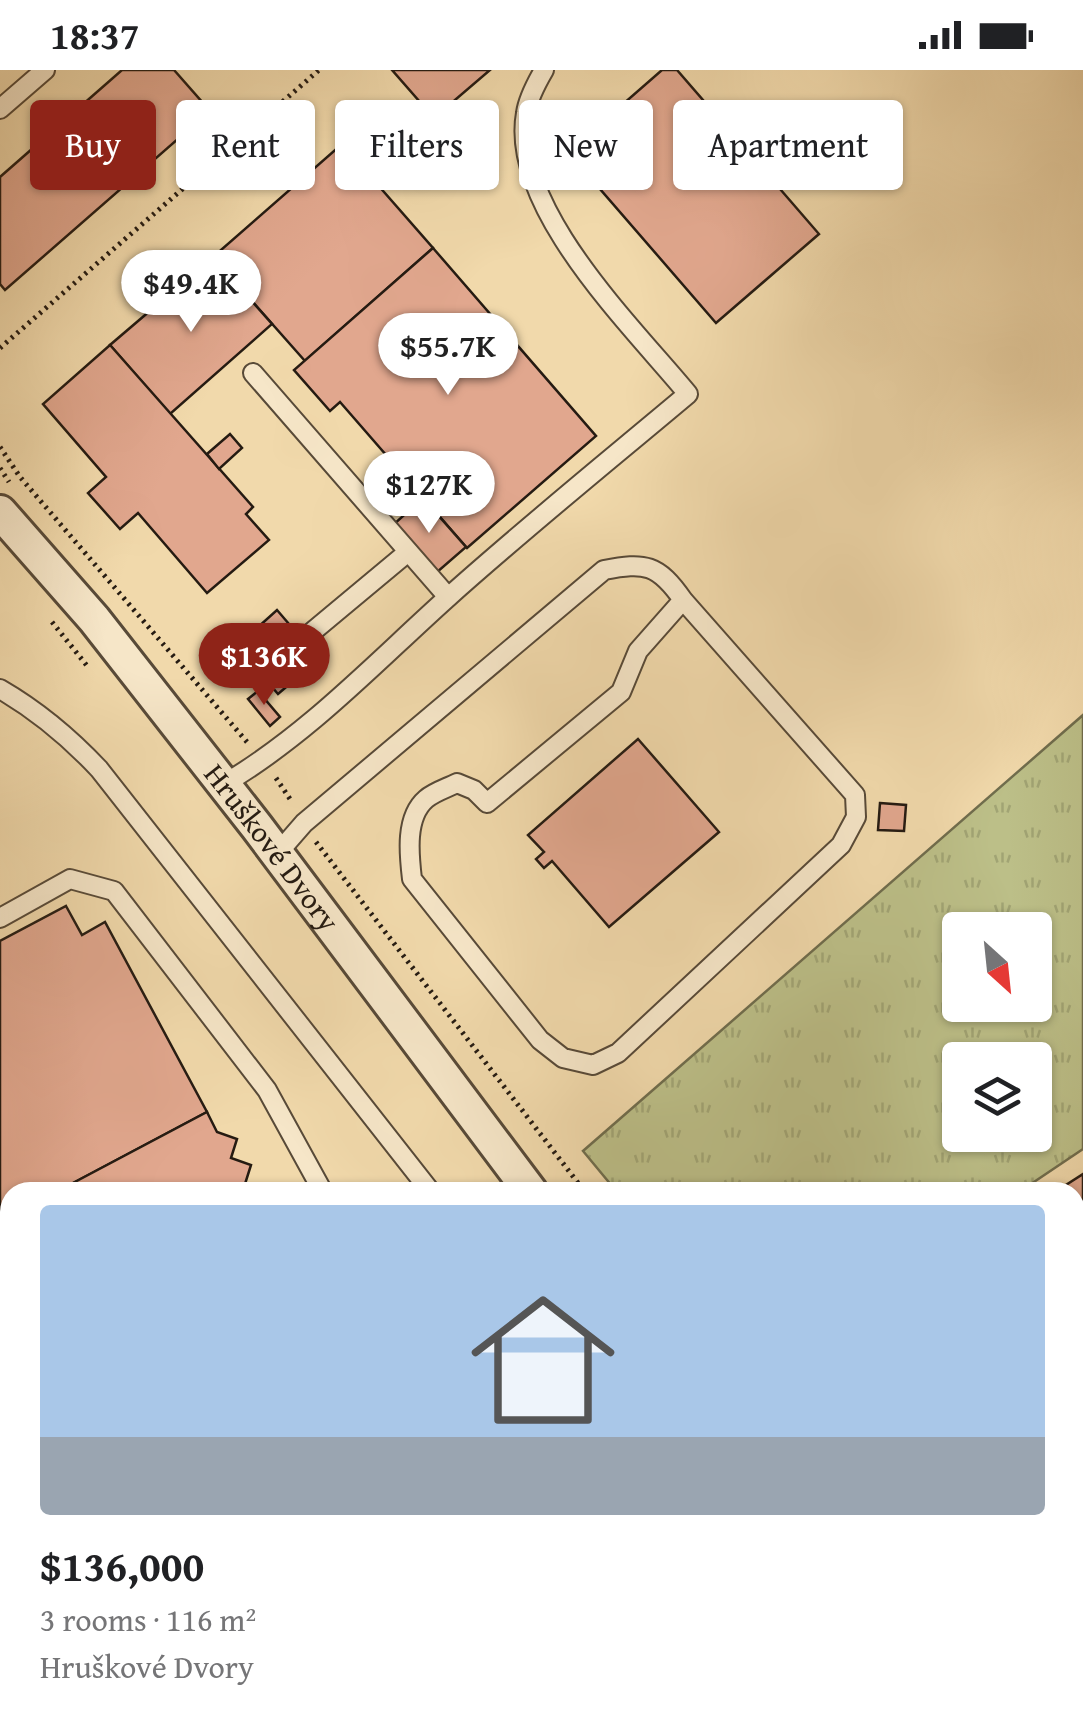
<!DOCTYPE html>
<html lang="en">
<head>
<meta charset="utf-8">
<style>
	body { margin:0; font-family:"Gentium Book Plus",serif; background:#f6f6f6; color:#202124; height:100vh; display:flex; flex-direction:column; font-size:38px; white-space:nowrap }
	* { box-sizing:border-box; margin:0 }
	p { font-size:32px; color:#757577 }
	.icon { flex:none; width:55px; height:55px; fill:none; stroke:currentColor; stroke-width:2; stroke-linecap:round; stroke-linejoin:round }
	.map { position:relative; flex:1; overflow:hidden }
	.sheet { position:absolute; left:0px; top:1112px; width:1085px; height:552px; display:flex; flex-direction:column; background:#fff; border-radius:30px 30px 0 0; box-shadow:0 2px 8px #0004 }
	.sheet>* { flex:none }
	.hud { position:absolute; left:30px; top:30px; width:1025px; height:90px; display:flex; gap:20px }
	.needle { width:65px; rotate:153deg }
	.fabs { position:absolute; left:942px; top:842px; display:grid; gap:20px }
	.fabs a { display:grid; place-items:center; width:110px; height:110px; border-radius:10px; background:#fff; box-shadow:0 2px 8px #0004; font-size:50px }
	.price { position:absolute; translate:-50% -85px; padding:0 22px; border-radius:35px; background:#fff; color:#222; font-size:32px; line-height:65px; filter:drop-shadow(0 2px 5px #0008) }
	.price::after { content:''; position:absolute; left:50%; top:60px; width:30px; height:22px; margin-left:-15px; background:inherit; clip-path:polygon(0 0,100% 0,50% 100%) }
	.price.on { background:#8f2418; color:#fff }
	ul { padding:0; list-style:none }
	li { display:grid; align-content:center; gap:20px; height:530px; padding:0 40px }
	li+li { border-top:2px solid #e0e0e0 }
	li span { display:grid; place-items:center; height:310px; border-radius:10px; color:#555 }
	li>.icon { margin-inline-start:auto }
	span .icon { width:180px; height:180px; fill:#fffc; stroke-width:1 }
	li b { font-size:42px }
	.pill { padding:0 35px; border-radius:10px; background:#fff; box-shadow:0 2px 8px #0004; font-size:35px; line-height:90px }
	.pill.on { background:#8f2418; color:#fff }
	.status { display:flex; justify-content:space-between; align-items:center; height:70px; padding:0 50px; background:#fff; direction:ltr }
	.status svg { height:28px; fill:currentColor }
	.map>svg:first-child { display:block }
	.grass { fill:url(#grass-tufts); stroke:#706d4d; stroke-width:2.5; fill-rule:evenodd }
	.building { fill:#e1a78e; stroke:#251b12; stroke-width:2.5 }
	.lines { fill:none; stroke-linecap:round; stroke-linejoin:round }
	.service-casing { stroke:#584a38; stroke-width:22 }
	.minor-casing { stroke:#584a38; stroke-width:38 }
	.path { stroke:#251b12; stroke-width:5; stroke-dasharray:2.5 5; stroke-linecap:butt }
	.service { stroke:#f6e6c8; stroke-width:18 }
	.minor { stroke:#f6e6c8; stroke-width:32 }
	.labels { text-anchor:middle; stroke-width:8; stroke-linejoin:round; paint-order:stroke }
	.street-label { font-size:30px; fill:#251b12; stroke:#f6e6c8 }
</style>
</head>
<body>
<div class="status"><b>18:37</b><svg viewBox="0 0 49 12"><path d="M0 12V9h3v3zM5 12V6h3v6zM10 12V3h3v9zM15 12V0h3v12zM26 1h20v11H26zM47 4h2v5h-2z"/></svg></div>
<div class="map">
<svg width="1083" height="1664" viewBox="0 0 1083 1664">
	<defs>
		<pattern id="grass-tufts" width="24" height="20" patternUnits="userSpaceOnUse" patternTransform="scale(2.5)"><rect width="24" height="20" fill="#bcbf88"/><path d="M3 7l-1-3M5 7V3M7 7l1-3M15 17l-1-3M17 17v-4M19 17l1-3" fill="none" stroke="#a1a474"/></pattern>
	</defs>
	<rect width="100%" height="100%" fill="#f1d9ab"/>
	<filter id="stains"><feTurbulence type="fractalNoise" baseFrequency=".002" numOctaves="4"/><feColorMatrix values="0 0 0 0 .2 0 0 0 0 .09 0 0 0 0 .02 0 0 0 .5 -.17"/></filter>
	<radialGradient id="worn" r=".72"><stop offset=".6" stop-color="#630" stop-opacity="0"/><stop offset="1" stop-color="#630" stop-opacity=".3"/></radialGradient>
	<!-- grass -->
	<path class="grass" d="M1083 645V1079L1019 1122H617L583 1081ZM960 860H1035V935H960ZM960 990H1035V1065H960Z"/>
	<!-- building -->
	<g class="building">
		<path d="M122 0H174L210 41 5 220 0 214V107Z"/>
		<path d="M392 0H490L434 48Z"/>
		<path d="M662 0H677L819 164 716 253 568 82Z"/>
		<path d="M342 74 433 178 305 291 213 187Z"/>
		<path d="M433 178 596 366 467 478 340 332 330 341 294 300Z"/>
		<path d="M213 187 272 254 170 344 110 275Z"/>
		<path d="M110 275 253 437 246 444 269 470 207 523 138 443 120 459 88 423 106 407 43 334Z"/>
		<path d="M230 364 242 378 219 399 207 384Z"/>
		<path d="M423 428 466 477 436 503 393 455Z"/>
		<path d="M277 540 319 589 278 624 237 576Z"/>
		<path d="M258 621 280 647 270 656 248 629Z"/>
		<path d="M638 669 719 762 609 857 552 791 544 798 536 789 544 782 528 765Z"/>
		<path d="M880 733 906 735 904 761 878 760Z"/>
		<path d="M66 836 82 865 105 852 207 1042 56 1122H10V1147L0 1152V871Z"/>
		<path d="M207 1042 217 1062 237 1069 231 1088 251 1095 245 1114 265 1120 264 1122H56Z"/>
		<path d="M1083 1104V1206L1077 1210 1075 1122H1055Z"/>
		<path d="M10 1147V1254L0 1235V1152Z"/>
		<path d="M1083 1306V1422L1075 1410V1311Z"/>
		<path d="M213 1655H242L225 1664H218Z"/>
		<path d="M697 1655H751L756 1664H688L686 1661Z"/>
	</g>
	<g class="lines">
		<defs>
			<g id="service">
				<path d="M0 39 45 0"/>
				<path d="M253 303 448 527"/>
				<path d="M312 562 408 482"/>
				<path d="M0 619C38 641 69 667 99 699L431 1122"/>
				<path d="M224 714C307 665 373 595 445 530 524 459 607 392 688 324 632 256 509 137 526 43 528 29 537 12 544 0"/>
				<path d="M277 784 304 753 604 500C645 492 658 494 683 530L855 725 856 747 841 775 618 983 593 995 563 988 540 970 412 809C409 784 405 747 426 729 434 722 447 718 457 713L474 720 487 733 621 622 638 581 683 530"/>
				<path d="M0 848 70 809 114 821 267 1020 323 1122"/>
				<path d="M1075 1270 1083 1265"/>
				<path d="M0 1353 10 1371"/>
				<path d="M1075 1466H1083"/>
				<path d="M169 1655 174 1664"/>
				<path d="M611 1655 615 1664"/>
				<path d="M856 1655 866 1664"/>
				<path d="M975 1655 988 1664"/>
				<path d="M313 1664 330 1655"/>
			</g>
			<g id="minor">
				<path id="s1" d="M0 442 94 549 257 757 531 1122"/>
				<path d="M1068 1655 1072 1664"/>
			</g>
		</defs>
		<!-- service casing -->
		<use href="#service" class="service-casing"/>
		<!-- minor casing -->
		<use href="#minor" class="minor-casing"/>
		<!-- path -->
		<g class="path">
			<path d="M0 278 319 0"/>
			<path d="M0 377 20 407 247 672"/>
			<path d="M0 398 9 412"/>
			<path d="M52 552 88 597"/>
			<path d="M276 708 292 732"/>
			<path d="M316 772 585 1122"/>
			<path d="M1075 1602 1083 1614"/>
		</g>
		<!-- service -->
		<use href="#service" class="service"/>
		<!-- minor -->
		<use href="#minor" class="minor"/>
	</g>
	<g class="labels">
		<!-- street labels -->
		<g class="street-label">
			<text dy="10" stroke="none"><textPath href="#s1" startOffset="432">Hruškové Dvory</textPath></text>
		</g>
	</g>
	<rect width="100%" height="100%" filter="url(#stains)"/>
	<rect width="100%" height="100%" fill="url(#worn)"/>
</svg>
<div class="fabs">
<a><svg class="needle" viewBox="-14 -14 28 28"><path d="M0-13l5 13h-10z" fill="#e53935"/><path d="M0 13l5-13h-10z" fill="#757577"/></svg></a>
<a><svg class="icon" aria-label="layers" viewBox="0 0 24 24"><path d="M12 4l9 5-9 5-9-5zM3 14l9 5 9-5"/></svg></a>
</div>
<b class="price" style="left:191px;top:265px">$49.4K</b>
<b class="price" style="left:448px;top:328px">$55.7K</b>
<b class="price" style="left:429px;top:466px">$127K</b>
<b class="price on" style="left:264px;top:638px">$136K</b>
<div class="hud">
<a class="pill on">Buy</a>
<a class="pill">Rent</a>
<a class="pill">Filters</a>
<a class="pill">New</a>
<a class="pill">Apartment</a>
</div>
<section class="sheet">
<ul>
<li><span style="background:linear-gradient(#a9c7e8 75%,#9aa5b1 0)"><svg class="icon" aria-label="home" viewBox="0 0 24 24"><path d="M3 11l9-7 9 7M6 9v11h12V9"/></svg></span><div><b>$136,000</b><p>3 rooms · 116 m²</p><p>Hruškové Dvory</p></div></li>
</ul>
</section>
</div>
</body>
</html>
